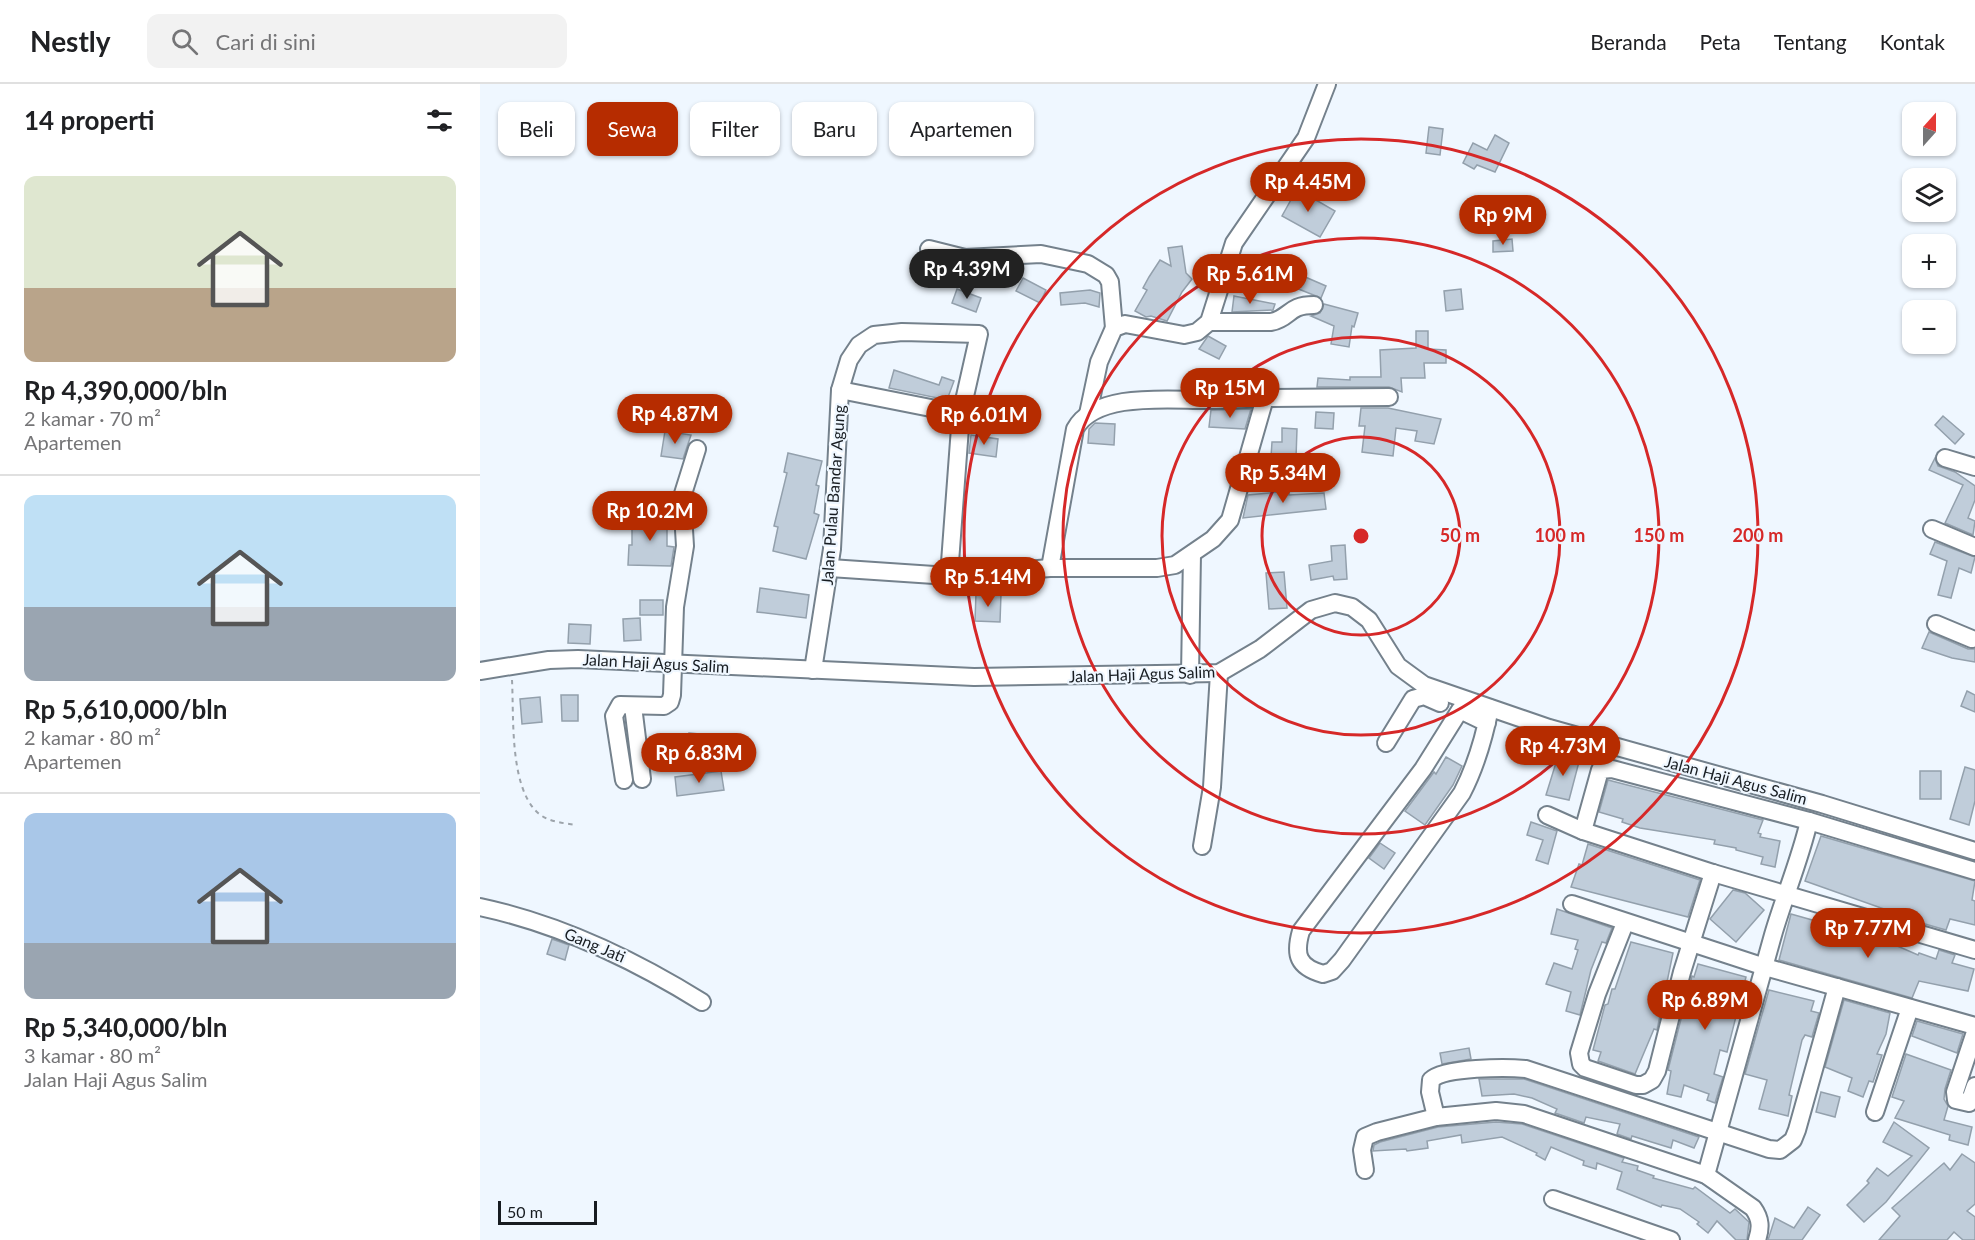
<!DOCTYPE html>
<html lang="id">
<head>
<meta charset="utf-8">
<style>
	body { margin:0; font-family:Lato,sans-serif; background:#f2f2f2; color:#202124; height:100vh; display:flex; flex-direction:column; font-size:22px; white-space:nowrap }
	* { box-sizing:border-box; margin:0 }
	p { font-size:20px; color:#757577 }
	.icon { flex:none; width:33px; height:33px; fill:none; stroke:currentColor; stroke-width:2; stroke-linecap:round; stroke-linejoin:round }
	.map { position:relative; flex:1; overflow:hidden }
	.details { display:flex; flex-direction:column; background:#fff; width:480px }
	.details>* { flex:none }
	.banner { position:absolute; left:18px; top:18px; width:570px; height:54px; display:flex; gap:12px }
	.needle { width:39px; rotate:21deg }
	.buttons { position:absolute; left:1422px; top:18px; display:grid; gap:12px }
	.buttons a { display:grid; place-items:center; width:54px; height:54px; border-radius:12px; background:#fff; box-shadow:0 2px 4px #0004; font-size:30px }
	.scale { position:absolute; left:18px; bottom:15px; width:99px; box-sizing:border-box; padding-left:6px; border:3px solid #171c21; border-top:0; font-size:16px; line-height:21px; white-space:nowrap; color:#171c21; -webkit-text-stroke:4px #eff7ff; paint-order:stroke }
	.price { position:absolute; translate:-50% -51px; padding:0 14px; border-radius:21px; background:#b62c00; color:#fff; font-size:20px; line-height:39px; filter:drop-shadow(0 2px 3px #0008) }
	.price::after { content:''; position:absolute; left:50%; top:36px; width:18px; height:14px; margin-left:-9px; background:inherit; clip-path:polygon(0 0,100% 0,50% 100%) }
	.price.selected { background:#222; color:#fff }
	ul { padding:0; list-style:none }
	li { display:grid; align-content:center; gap:12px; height:318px; padding:0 24px }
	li+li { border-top:2px solid #e0e0e0 }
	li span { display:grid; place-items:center; height:186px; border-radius:12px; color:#555 }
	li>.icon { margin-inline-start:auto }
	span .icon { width:108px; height:108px; fill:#fffc; stroke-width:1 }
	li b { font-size:26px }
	h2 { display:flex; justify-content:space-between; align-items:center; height:72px; padding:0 24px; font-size:26px }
	.tag { padding:0 21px; border-radius:12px; background:#fff; box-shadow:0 2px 4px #0004; font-size:21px; line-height:54px }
	.tag.selected { background:#b62c00; color:#fff }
	header { display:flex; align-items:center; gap:36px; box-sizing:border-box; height:84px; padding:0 30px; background:#fff; border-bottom:2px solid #e0e0e0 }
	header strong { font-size:28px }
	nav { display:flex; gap:33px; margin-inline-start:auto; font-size:21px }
	.search { width:420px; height:54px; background:#f2f2f2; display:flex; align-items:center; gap:15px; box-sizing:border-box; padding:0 21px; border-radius:12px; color:#757577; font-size:22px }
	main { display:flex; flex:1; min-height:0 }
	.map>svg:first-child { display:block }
	.building { fill:#c0cdda; stroke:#93a0ac; stroke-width:1.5 }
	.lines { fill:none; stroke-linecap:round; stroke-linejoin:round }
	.minor-casing { stroke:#74818c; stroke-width:20 }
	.path { stroke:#9da4ab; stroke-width:2; stroke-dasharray:4.5 4.5; stroke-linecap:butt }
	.minor { stroke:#fff; stroke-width:16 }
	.ring { fill:none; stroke:#d62828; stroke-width:3 }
	.labels { text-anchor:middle; stroke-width:4.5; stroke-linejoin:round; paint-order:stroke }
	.street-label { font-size:16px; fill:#171c21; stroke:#eff7ff }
	.centre { fill:#d62828; stroke:#eff7ff; stroke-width:3 }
	.ring-label { font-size:18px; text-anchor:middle; font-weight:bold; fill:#d62828; stroke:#eff7ff; stroke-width:4.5; stroke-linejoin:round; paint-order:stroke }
</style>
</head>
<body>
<header>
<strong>Nestly</strong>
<div class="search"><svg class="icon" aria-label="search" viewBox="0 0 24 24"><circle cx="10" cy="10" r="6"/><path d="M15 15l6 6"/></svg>Cari di sini</div>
<nav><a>Beranda</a><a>Peta</a><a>Tentang</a><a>Kontak</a></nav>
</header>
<main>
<section class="details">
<h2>14 properti<svg class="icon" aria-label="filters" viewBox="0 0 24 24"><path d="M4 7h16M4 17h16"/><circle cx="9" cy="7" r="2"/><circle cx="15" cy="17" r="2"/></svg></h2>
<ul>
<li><span style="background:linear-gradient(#dfe7d0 60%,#b9a48a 0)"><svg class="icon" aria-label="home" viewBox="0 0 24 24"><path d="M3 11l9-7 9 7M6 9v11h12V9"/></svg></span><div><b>Rp 4,390,000/bln</b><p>2 kamar · 70 m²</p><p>Apartemen</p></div></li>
<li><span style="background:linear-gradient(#bfe0f5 60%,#9aa5b1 0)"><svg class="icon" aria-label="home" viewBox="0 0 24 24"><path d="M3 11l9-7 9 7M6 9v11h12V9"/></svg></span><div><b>Rp 5,610,000/bln</b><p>2 kamar · 80 m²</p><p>Apartemen</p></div></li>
<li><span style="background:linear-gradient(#a9c7e8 70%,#9aa5b1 0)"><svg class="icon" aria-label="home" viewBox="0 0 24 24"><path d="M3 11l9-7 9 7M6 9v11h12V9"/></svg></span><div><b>Rp 5,340,000/bln</b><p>3 kamar · 80 m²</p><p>Jalan Haji Agus Salim</p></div></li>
</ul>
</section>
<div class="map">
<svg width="1495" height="1156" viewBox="0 0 1495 1156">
	<rect width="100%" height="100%" fill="#eff7ff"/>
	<!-- building -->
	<g class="building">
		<path d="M949 43 963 45 960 71 946 69Z"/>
		<path d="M1015 51 1029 59 1015 88 997 81 994 85 983 79 993 59 1007 66Z"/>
		<path d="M817 105 855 127 840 153 802 132Z"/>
		<path d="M1017 127 1037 131 1034 143 1015 138Z"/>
		<path d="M1032 155 1033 167 1013 168V157Z"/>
		<path d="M702 162 706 189 712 195 702 208 687 237 671 232 666 233 655 227 667 206 663 204 669 193 680 176 691 182 688 164Z"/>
		<path d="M816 189 846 202 841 214 811 202Z"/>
		<path d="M543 194 566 206 560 219 536 207Z"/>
		<path d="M477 205 501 214 496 228 472 219Z"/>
		<path d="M981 205 983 225 966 227 964 207Z"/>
		<path d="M610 206 620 209 619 223 605 219 581 221 580 209Z"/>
		<path d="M754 212 795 220 793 226 752 228Z"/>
		<path d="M844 220 878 229 874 243 872 242 869 263 851 260 854 242 831 232 840 229Z"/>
		<path d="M936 247H948V265L966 266V279H944L945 294H921L922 308 909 303H837L838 294 870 296V293H901L900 266 936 264Z"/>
		<path d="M728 252 746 262 739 275 719 265Z"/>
		<path d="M414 286 459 301 462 293 474 297 467 316 409 304Z"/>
		<path d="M746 288 779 297 778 304 743 305Z"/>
		<path d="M881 324H908L961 335 954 360 935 357 937 347 916 344 913 372 882 368 885 342H879Z"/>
		<path d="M771 325 765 345 729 343 731 326Z"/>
		<path d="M836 328 854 329 853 345 835 344Z"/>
		<path d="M1463 332 1484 350 1475 360 1455 341Z"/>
		<path d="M615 339 635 340 634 361 608 359 609 345Z"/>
		<path d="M802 344 817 345 816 374 791 373 792 358H802Z"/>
		<path d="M185 347 211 351 203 375 181 372Z"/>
		<path d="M491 351 518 355 516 373 489 369Z"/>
		<path d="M308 369 342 377 336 401 339 402 334 429 339 431 326 475 293 467 298 443 294 442 307 389 304 388Z"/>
		<path d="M1455 374 1458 382 1475 388 1495 402V416L1488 434 1495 437 1493 451 1465 439 1483 401 1449 386Z"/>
		<path d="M809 407V411L844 409 846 425 763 434 768 411Z"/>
		<path d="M152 431H187V462L194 463 191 482 148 481 149 461H152Z"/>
		<path d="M1455 458 1495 473 1491 489 1479 484 1471 514 1458 511 1467 477 1450 470Z"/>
		<path d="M865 461 867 495 854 496 853 492 831 496 829 481 852 477 851 462Z"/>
		<path d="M804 488 807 524 789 525 786 489Z"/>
		<path d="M280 504 329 511 326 534 277 528Z"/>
		<path d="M496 509 521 510 520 538 495 537Z"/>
		<rect x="160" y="516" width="23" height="15"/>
		<path d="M160 534 161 556 144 557 143 535Z"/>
		<path d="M89 540 111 541 110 560 88 559Z"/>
		<path d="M1449 548 1488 565H1495V578L1472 574 1442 564Z"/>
		<path d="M1487 607 1495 611V628L1481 622Z"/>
		<path d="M81 611H98V637H82Z"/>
		<path d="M60 613 62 638 42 640 40 615Z"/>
		<path d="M209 649 240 652 239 669 207 666 193 660 196 650 209 653Z"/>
		<path d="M1079 669 1100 674 1089 716 1066 711Z"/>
		<path d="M966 673 982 682 973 701 945 741 925 727 954 688 956 690Z"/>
		<path d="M1485 683 1495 686V717L1489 741 1470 735Z"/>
		<path d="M241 687 244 706 197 712 195 693Z"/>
		<rect x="1440" y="687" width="21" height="28"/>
		<path d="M1128 696 1283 736 1278 749 1281 750 1280 753 1300 757 1295 783 1281 780 1283 773 1256 766V764L1234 760 1235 756 1160 744 1142 738 1143 735 1119 728Z"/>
		<path d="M1051 738 1077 747 1068 780 1056 776 1063 756 1047 751Z"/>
		<path d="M1341 752 1495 797 1492 816 1495 817V841L1470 835 1466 846 1403 828 1404 825 1325 797Z"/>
		<path d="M900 759 915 769 904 785 889 774Z"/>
		<path d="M1108 760 1220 796 1208 833 1091 803 1099 780 1102 781Z"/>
		<path d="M1253 806 1265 809 1284 826 1256 858 1230 835Z"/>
		<path d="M1077 825 1132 844 1126 859 1122 858 1111 886 1100 931 1086 927 1091 908 1066 900 1074 879 1092 885 1098 866 1095 865 1098 856 1071 850Z"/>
		<path d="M1311 830 1343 839 1344 836 1379 851 1380 849 1399 854 1438 871 1439 869 1456 875 1459 866 1475 871 1472 879 1494 885 1488 907 1439 897 1432 914 1299 876Z"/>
		<path d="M72 855 89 861 85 876 67 870Z"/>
		<path d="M1151 858 1193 869 1177 946 1174 945 1155 990 1118 977 1121 968 1113 966 1125 921 1128 920 1132 905H1135Z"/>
		<path d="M1218 880 1266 893 1247 968 1240 966 1234 990 1243 993 1235 1019 1227 1016 1229 1010 1204 1001 1201 1013 1187 1010 1191 987 1188 986 1212 892 1214 893Z"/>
		<path d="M1289 906 1334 917 1331 927 1339 929 1332 953 1325 951 1322 956 1309 1011 1312 1012 1308 1032 1279 1025 1287 996 1265 990Z"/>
		<path d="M1364 916 1410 929 1406 950 1397 970 1402 971 1393 998 1389 997 1383 1013 1368 1007 1372 994 1345 983Z"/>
		<path d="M1437 937 1483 950 1477 969 1432 952Z"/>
		<path d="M989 964 991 975 962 980 960 969Z"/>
		<path d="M1426 970 1471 986 1465 1005 1464 1015 1468 1022 1464 1036 1492 1043 1488 1061 1469 1056 1470 1051 1415 1034 1424 1017 1412 1013Z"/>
		<path d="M999 995H1044L1219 1053 1214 1064 1193 1056 1191 1064 1152 1052 1151 1055 1137 1050 1140 1040 1106 1033 1104 1039 1075 1029 1077 1025 1052 1014 1034 1010 1002 1012Z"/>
		<path d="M1341 1008 1360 1013 1355 1033 1336 1028Z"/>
		<path d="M1016 1038 1042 1040 1144 1074 1142 1078 1158 1082 1157 1086 1174 1092 1173 1094 1213 1105 1215 1103 1250 1129 1255 1125 1269 1138 1267 1156H1256L1237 1137 1228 1149 1217 1140 1219 1138 1200 1125 1182 1121 1181 1123 1137 1105 1142 1088 1117 1079 1116 1085 1103 1081 1104 1077 1071 1063 1065 1076 1056 1071 1057 1069 1022 1053 982 1059 981 1051 947 1057 948 1064 927 1067 926 1065 893 1067 894 1061 900 1058 958 1043Z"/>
		<path d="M1414 1038 1449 1064 1406 1118 1384 1138 1367 1121 1389 1099 1387 1097 1397 1084 1408 1092 1432 1072 1403 1058Z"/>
		<path d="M1482 1070 1495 1079V1120L1487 1127 1495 1133V1156H1483L1474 1148 1467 1156H1399L1420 1132 1412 1124 1464 1079 1470 1086Z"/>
		<path d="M1328 1123 1340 1131 1322 1156H1288L1295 1134 1314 1144Z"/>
	</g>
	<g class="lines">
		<defs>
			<g id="minor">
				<path d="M449 165 485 174 561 170 608 180 626 191 630 198 634 244"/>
				<path d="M729 238H791C811 234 807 221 834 221"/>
				<path d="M360 306 481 330"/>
				<path d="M608 330 619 278 634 244 645 240 704 251 717 248 729 238 754 159 826 54 847 0"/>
				<path d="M1465 374 1495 383"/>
				<path d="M1452 445 1495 463"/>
				<path d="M350 484 469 492 570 484H677L695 481 733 455 750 436 785 314 909 313"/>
				<path d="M570 484 595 345C615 308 688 316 725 316 745 316 765 315 785 314"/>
				<path d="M1456 540 1492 555"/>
				<path d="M333 586 352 465 360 306 369 276 379 261 394 251 422 248 499 250 481 330 469 492"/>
				<path d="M0 587 69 576 98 575 494 593 739 589 780 565 831 526 855 519 872 523 889 536 918 582 944 601 1069 644 1342 720 1495 767"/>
				<path d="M710 591 712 470"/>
				<path d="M153 622 162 695"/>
				<path d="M1007 639 980 626 943 685 821 847C814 871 818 883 843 890L852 887 862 876 982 709C996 682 1004 654 1010 624"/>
				<path d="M906 659 933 615 944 612 960 619"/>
				<path d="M144 696 134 632 140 621 184 622 190 618 192 611 195 523 205 462 202 413 217 365"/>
				<path d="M1067 731 1103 747"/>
				<path d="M1329 737 1495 787"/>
				<path d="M722 762 732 703 739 589"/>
				<path d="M1092 820 1285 883 1495 942"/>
				<path d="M0 823C80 840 153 875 222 918"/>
				<path d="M1145 839 1117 910 1099 969 1101 980 1105 984 1156 1001H1163L1172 996 1177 987 1202 888 1233 789"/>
				<path d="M1495 948 1475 1008 1476 1016 1489 1019 1495 1002"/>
				<path d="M1395 1028 1430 924"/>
				<path d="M885 1086 882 1066 885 1053 897 1048 956 1033"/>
				<path d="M1226 1091C1248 1011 1271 931 1293 851 1304 813 1320 776 1329 737L1132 685 1120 686 1103 747 1233 789 1495 866"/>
				<path d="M1073 1115 1191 1156"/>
				<path d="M1277 1156C1281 1144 1281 1135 1273 1124L1226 1091 1044 1030 1016 1027 956 1033 950 1008 951 996C964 983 1027 983 1046 985L1289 1065 1300 1066 1313 1056 1317 1046 1357 903"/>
			</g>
		</defs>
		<!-- minor casing -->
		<use href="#minor" class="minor-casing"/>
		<!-- path -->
		<path class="path" d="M32 596C34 632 29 703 58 729 68 738 83 739 97 741"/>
		<!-- minor -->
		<use href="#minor" class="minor"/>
	</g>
	<!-- distance rings -->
	<g class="ring">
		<circle cx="881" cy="452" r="99"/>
		<circle cx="881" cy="452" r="199"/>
		<circle cx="881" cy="452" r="298"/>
		<circle cx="881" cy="452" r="397"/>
	</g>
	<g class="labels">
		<!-- street labels -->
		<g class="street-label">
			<text transform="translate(353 411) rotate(-86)" y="6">Jalan Pulau Bandar Agung</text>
			<text transform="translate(176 579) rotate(3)" y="6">Jalan Haji Agus Salim</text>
			<text transform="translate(662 590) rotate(-2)" y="6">Jalan Haji Agus Salim</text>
			<text transform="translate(1256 696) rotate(15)" y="6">Jalan Haji Agus Salim</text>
			<text transform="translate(115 861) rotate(23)" y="6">Gang Jati</text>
		</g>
	</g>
	<circle cx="881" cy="452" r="9" class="centre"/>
	<g class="ring-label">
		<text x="980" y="458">50 m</text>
		<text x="1080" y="458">100 m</text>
		<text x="1179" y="458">150 m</text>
		<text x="1278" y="458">200 m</text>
	</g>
</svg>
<div class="buttons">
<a><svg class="needle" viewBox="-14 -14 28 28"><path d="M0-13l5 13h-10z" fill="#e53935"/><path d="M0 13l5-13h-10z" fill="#757577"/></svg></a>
<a><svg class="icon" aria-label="layers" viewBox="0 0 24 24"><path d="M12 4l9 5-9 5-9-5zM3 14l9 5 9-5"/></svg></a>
<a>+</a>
<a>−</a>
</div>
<div class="scale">50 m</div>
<b class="price" style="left:828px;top:129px">Rp 4.45M</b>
<b class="price" style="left:1023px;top:162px">Rp 9M</b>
<b class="price selected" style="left:487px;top:216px">Rp 4.39M</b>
<b class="price" style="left:770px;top:221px">Rp 5.61M</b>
<b class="price" style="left:750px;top:335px">Rp 15M</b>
<b class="price" style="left:195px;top:361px">Rp 4.87M</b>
<b class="price" style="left:504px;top:362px">Rp 6.01M</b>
<b class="price" style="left:803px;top:420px">Rp 5.34M</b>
<b class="price" style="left:170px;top:458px">Rp 10.2M</b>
<b class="price" style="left:508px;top:524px">Rp 5.14M</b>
<b class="price" style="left:1083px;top:693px">Rp 4.73M</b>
<b class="price" style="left:219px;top:700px">Rp 6.83M</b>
<b class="price" style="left:1388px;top:875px">Rp 7.77M</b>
<b class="price" style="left:1225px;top:947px">Rp 6.89M</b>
<div class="banner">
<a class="tag">Beli</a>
<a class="tag selected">Sewa</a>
<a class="tag">Filter</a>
<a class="tag">Baru</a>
<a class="tag">Apartemen</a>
</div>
</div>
</main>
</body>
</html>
